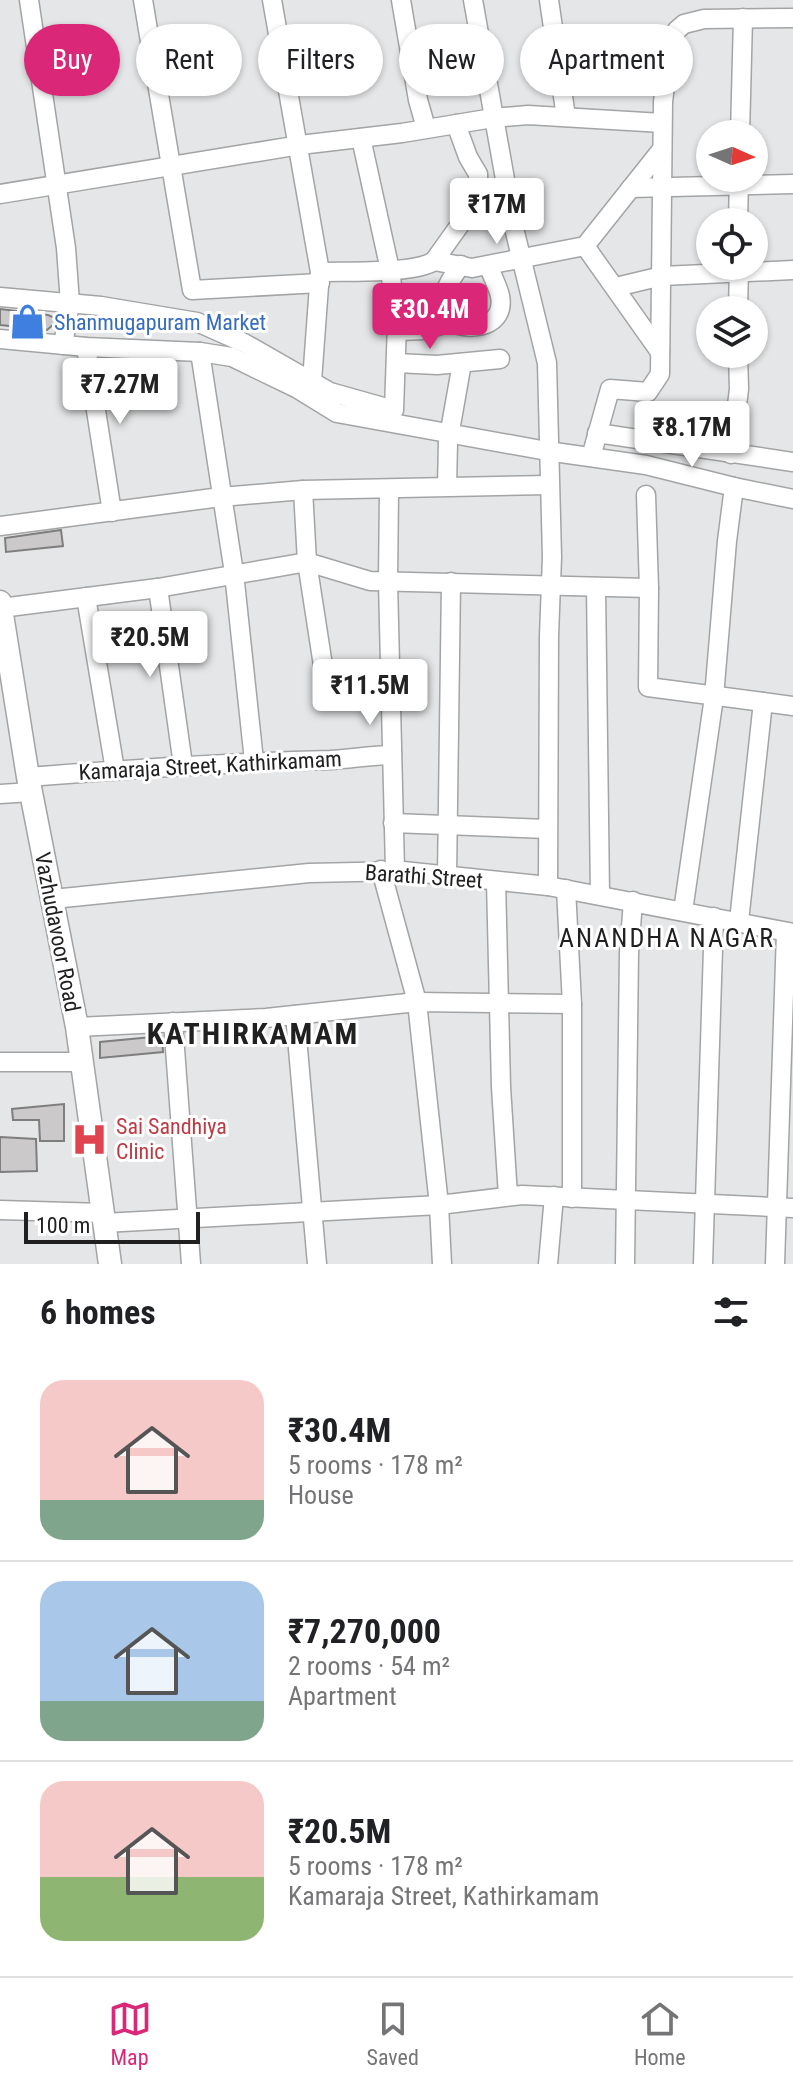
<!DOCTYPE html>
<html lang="en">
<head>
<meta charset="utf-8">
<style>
	body { margin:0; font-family:"Roboto Condensed",sans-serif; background:#f2f2f2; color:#202124; height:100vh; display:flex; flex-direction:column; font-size:30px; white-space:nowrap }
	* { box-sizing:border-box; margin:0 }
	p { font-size:26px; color:#757577 }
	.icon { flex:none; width:44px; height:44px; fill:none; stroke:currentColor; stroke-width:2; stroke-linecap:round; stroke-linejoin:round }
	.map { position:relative; height:1264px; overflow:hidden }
	.drawer { display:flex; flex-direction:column; background:#fff; flex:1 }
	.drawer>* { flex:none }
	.banner { position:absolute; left:24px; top:24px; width:746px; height:72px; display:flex; gap:16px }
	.needle { width:52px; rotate:93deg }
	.controls { position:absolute; left:696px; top:120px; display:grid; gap:16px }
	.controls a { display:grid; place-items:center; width:72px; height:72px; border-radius:50%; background:#fff; box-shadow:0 2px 6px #0004; font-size:40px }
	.scale { position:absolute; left:24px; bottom:20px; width:176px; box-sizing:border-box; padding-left:8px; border:4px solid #202020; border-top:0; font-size:22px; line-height:28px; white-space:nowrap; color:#202020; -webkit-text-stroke:6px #fff; paint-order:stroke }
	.price { position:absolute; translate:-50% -68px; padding:0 18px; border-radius:8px; background:#fff; color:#222; font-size:26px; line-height:52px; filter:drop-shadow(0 2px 4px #0008) }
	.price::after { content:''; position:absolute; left:50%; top:48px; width:24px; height:18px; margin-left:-12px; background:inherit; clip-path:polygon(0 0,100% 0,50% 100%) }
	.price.selected { background:#db2777; color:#fff }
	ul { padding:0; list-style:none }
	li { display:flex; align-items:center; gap:24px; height:200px; padding:0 40px }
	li+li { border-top:2px solid #e0e0e0 }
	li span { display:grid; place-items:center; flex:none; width:224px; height:160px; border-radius:24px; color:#555 }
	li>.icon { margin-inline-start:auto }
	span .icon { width:96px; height:96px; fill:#fffc; stroke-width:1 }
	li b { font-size:34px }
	h2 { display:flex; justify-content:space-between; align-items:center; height:96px; padding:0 40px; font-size:34px }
	.pill { padding:0 28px; border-radius:36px; background:#fff; box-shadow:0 2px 6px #0004; font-size:28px; line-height:72px }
	.pill.selected { background:#db2777; color:#fff }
	.tab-bar { display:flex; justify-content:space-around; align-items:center; height:112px; border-top:2px solid #e0e0e0; background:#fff; font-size:22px; color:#757577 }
	.tab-bar a { display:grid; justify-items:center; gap:4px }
	.tab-bar .selected { color:#db2777 }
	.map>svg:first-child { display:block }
	.building { fill:#cbc9c9; stroke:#7f7e7e; stroke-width:2 }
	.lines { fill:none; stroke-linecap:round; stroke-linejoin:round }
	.minor-casing { stroke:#a3a4a5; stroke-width:21 }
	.major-casing { stroke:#a3a4a5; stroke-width:25 }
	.minor { stroke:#fff; stroke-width:18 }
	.major { stroke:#fff; stroke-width:22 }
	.labels { text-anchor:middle; stroke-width:6; stroke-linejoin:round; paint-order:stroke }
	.shop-label { font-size:22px; fill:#366cbe; stroke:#fff; text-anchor:start }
	.street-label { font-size:22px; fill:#202020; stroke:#fff }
	.health-label { font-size:22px; fill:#be3a42; stroke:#fff; text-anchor:start }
	.quarter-label { font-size:26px; letter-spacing:2px; fill:#202020; stroke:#fff }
	.district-label { font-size:30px; font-weight:bold; letter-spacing:2px; fill:#202020; stroke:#fff }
</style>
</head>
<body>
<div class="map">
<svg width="793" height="1264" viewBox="0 0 793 1264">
	<rect width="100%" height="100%" fill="#e5e6e7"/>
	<!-- building -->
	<g class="building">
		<path d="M0 309 48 315 55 318 54 324 47 330 0 325Z"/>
		<path d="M61 530 63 546 6 552 5 538Z"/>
		<path d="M162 1036 163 1052 100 1058V1042Z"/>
		<path d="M64 1104V1141H40L39 1120H13L12 1109Z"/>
		<path d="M0 1137 36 1139 37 1171 0 1172Z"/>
	</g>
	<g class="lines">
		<defs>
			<g id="minor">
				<path d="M29 0 66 248 70 303 63 345"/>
				<path d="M143 0 192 290 320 283"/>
				<path d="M272 0 320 272 312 381"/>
				<path d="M401 0 418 100 426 128"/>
				<path d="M473 0 513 224 547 363 552 557 549 636 548 886"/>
				<path d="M549 0 566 117"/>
				<path d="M740 134 743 18"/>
				<path d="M631 188 793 184"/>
				<path d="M0 194 300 145 402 133 493 118 528 115 662 123"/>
				<path d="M738 222 739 178"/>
				<path d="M585 246 660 352"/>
				<path d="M434 261 472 268 585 246 662 149"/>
				<path d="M461 265C448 282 435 302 451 322 471 332 506 327 500 296 498 286 492 277 489 266"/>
				<path d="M320 272C346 271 415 274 434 261L479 198 478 174 468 157 456 124"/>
				<path d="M616 287 662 276 793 270"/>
				<path d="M0 297 101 306 197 322 244 343 330 392 394 410 397 323 390 270 361 138"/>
				<path d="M738 310 739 266"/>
				<path d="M397 331 425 330 451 322"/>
				<path d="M0 339 86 347 200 352 232 357 298 389 337 413 547 451 646 465 734 487 793 499"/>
				<path d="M86 347 112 512"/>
				<path d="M200 352 234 573 254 761"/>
				<path d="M396 363 437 365 500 359"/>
				<path d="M597 433 793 462"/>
				<path d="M731 454 739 389 738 354"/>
				<path d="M591 457 610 389 648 392 660 374 663 102 670 42 677 30 684 24 704 19 793 18"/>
				<path d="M447 486 448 442 462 363"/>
				<path d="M303 490 307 562 326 685"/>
				<path d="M389 490 388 582 395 870"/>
				<path d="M646 495 649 588 648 687 793 706"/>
				<path d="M0 526 221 497 303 490 548 485"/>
				<path d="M596 587 600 895"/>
				<path d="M158 588 183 765"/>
				<path d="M86 597 115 770"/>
				<path d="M1 608 158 588 307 562 370 581 649 588"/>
				<path d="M28 777C129 769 229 762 330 760 351 759 371 755 392 755"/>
				<path d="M0 794 31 792"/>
				<path d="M393 823 547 829"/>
				<path d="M381 870 417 1002 439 1205 442 1264"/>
				<path d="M447 876 451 582"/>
				<path d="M496 881 501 1087 508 1196"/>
				<path d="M566 889 572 1004V1198"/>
				<path d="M53 899 309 873 403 871 548 886 793 933"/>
				<path d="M683 911 714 697 727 541 734 487"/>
				<path d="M739 921 763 702"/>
				<path d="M295 1015 317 1264"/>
				<path d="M173 1022 191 1264"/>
				<path d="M77 1027 266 1018 417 1002 572 1004"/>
				<path d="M0 1062H81"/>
				<path d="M0 1210 103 1213"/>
				<path d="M104 1223 439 1205 522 1195 793 1208"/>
				<path d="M548 1264 554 1196"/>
				<path d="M625 1264 629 953 633 901"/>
				<path d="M703 1264 714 917"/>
				<path d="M775 1264 786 932"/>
			</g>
			<path id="major" d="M0 602 28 777 77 1027 110 1264"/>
		</defs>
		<!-- minor casing -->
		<use href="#minor" class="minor-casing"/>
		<!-- major casing -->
		<use href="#major" class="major-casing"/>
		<!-- minor -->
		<use href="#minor" class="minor"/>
		<!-- major -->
		<use href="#major" class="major"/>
	</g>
	<!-- icons -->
	<defs>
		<symbol id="shop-bare" viewBox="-9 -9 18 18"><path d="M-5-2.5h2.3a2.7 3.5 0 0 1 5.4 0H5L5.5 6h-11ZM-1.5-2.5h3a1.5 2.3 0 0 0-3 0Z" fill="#3f7fe0" stroke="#fff" stroke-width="2.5" paint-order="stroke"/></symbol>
		<symbol id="hospital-bare" viewBox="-9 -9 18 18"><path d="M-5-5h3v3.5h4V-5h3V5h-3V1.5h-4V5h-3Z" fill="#e0444e" stroke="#fff" stroke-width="2.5" paint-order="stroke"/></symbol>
	</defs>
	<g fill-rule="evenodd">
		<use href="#shop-bare" x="2" y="296" width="51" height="51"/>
		<use href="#hospital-bare" x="64" y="1114" width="51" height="51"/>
	</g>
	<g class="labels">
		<!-- shop labels -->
		<g class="shop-label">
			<text x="54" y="330">Shanmugapuram Market</text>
		</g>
		<!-- street labels -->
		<g class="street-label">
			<text transform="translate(210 765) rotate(-3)" y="8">Kamaraja Street, Kathirkamam</text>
			<text transform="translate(424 876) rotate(4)" y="8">Barathi Street</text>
			<text transform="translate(58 932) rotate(79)" y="8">Vazhudavoor Road</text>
		</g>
		<!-- health labels -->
		<g class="health-label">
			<text x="116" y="1134">Sai Sandhiya<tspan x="116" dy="25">Clinic</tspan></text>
		</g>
		<!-- quarter labels -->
		<g class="quarter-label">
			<text x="667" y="947">ANANDHA NAGAR</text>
		</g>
		<!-- district labels -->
		<g class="district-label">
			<text x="253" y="1044">KATHIRKAMAM</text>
		</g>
	</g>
</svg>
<div class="controls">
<a><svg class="needle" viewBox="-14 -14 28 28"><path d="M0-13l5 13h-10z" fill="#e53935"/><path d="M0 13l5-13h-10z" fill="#757577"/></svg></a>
<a><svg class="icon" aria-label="locate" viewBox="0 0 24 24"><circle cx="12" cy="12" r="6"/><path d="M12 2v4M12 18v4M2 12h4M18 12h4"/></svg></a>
<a><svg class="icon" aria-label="layers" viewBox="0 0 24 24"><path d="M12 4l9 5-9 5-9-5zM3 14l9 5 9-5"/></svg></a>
</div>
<div class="scale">100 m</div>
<b class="price" style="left:497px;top:246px">₹17M</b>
<b class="price selected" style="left:430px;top:351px">₹30.4M</b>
<b class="price" style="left:120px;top:426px">₹7.27M</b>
<b class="price" style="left:692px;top:469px">₹8.17M</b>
<b class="price" style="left:150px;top:679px">₹20.5M</b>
<b class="price" style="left:370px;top:727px">₹11.5M</b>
<div class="banner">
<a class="pill selected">Buy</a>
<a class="pill">Rent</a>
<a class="pill">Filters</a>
<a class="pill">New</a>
<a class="pill">Apartment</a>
</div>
</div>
<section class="drawer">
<h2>6 homes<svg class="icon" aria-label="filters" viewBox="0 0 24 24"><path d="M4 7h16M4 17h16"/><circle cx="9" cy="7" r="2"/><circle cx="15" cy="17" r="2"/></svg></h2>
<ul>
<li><span style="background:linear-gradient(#f6c9c9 75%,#7fa58c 0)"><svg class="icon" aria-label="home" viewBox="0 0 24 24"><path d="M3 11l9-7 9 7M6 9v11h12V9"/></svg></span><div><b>₹30.4M</b><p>5 rooms · 178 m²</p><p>House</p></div></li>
<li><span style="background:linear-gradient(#a9c7e8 75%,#7fa58c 0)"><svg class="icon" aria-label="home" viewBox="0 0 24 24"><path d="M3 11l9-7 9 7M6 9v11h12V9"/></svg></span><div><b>₹7,270,000</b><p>2 rooms · 54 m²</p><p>Apartment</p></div></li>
<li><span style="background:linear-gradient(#f6c9c9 60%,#8fb573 0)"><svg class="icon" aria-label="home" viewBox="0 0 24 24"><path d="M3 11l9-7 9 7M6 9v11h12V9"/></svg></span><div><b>₹20.5M</b><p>5 rooms · 178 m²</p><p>Kamaraja Street, Kathirkamam</p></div></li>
</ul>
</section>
<nav class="tab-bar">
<a class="selected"><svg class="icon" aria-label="map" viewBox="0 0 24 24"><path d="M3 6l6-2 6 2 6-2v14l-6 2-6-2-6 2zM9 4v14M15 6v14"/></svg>Map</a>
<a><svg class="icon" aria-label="saved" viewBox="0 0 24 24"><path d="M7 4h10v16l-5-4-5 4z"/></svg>Saved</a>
<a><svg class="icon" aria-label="home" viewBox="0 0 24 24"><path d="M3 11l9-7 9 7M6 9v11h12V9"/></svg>Home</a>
</nav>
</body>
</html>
